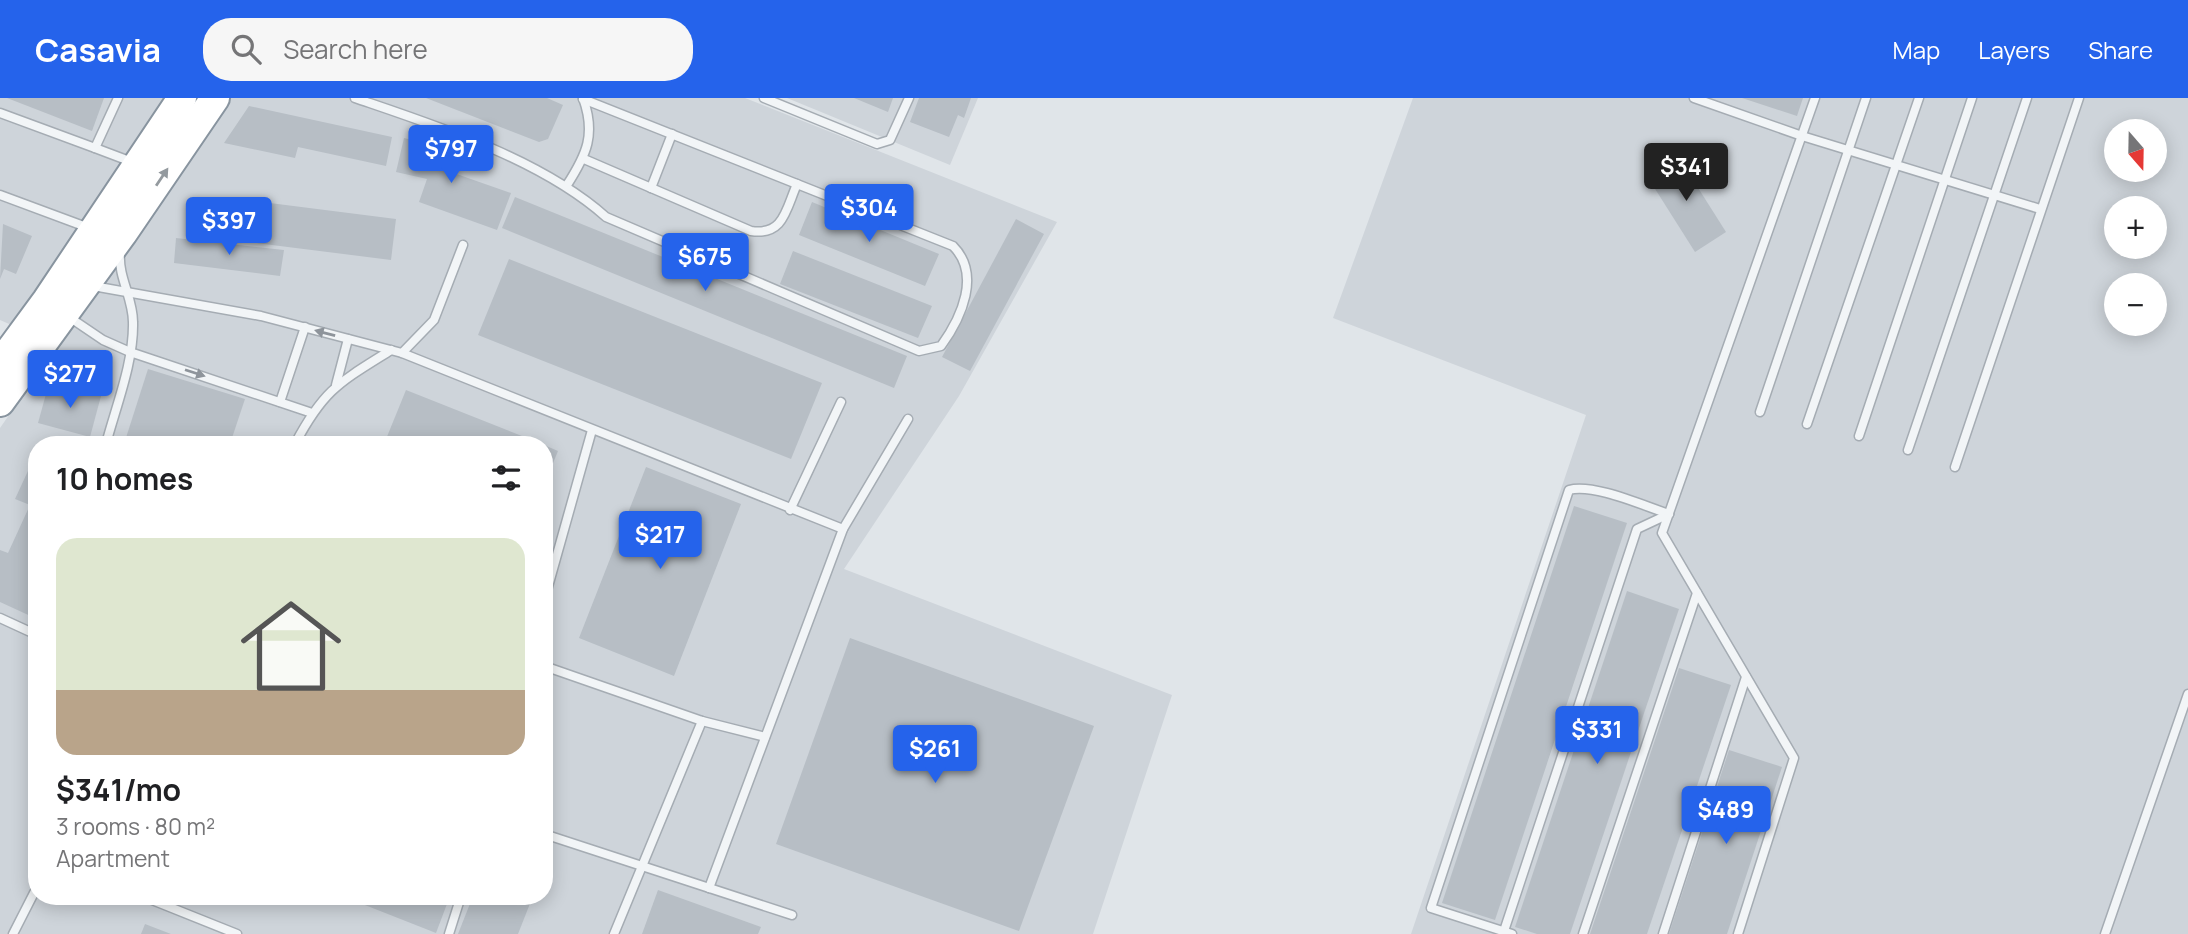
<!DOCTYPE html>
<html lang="en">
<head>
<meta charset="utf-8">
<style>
	body { margin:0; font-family:Manrope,sans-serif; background:#f6f6f6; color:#202124; height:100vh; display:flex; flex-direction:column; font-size:26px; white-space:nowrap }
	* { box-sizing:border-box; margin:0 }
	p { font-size:23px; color:#757577 }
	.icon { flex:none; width:38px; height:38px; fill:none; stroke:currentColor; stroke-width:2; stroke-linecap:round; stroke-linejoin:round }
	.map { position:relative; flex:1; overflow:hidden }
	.panel { position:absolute; left:28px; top:338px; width:525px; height:469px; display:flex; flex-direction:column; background:#fff; border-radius:28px; box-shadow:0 4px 18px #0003 }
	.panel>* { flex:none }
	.needle { width:46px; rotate:160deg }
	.fabs { position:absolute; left:2104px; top:21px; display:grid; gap:14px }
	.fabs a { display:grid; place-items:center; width:63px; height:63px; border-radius:50%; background:#fff; box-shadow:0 4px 18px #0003; font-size:35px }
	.price { position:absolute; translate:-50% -60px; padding:0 16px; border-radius:7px; background:#2563eb; color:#fff; font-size:23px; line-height:46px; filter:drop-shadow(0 2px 4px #0008) }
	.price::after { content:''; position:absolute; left:50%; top:42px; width:21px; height:16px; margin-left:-10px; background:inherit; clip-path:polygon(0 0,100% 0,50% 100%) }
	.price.on { background:#222; color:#fff }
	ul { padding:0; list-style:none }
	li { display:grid; align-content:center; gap:14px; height:371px; padding:0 28px }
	li span { display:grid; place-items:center; height:217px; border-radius:21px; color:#555 }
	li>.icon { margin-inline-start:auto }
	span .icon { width:126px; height:126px; fill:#fffc; stroke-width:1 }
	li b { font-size:30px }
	h2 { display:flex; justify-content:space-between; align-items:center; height:84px; padding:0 28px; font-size:30px }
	header { display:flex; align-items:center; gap:42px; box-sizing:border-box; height:98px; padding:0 35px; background:#2563eb; color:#fff }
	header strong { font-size:33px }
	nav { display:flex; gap:38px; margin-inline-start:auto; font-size:24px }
	.search { width:490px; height:63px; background:#f6f6f6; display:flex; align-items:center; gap:18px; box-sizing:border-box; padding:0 24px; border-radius:28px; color:#757577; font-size:26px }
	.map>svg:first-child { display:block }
	.built { fill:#ced4da; fill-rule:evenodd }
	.building { fill:#b7bec5 }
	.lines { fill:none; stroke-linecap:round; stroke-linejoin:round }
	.service-casing { stroke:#a5acb3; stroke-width:11 }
	.trunk-casing { stroke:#88949f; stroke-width:32 }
	.service { stroke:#f2f5f7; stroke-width:8 }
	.trunk { stroke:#fff; stroke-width:28 }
	.oneway { fill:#949a9f }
	.oneway2 { fill:#8e949b }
</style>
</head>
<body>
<header>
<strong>Casavia</strong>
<div class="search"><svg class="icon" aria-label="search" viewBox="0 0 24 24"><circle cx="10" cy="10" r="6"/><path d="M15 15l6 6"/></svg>Search here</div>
<nav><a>Map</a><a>Layers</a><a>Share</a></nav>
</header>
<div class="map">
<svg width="2188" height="836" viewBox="0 0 2188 836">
	<rect width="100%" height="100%" fill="#e0e5e9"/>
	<!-- built -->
	<g class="built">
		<path d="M0 0H745L1057 124 959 298 844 471 1172 597 1093 836H0V330L58 247 0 222ZM37 346H544V798H37Z"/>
		<path d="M787 0H978L950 67Z"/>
		<path d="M1413 0H2188V836H1411L1586 317 1333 220ZM2116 33H2154V72H2116ZM2116 110H2154V149H2116ZM2116 187H2154V226H2116Z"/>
	</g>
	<!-- building -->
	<g class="building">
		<path d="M7 0H104L92 33Z"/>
		<path d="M426 0H547L563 7 548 41 539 44Z"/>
		<path d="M854 0H893L888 14Z"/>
		<path d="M919 0H971L964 20 958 17 949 39 910 24Z"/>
		<path d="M1742 0H1803L1797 18Z"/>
		<path d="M249 8 392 39 386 68 298 49 295 60 224 45Z"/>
		<path d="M404 40 453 52 448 73 511 95 497 132 419 104 427 81 396 74Z"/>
		<path d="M1676 55 1726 134 1695 154 1645 75Z"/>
		<path d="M515 99 907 258 894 290 502 130Z"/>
		<path d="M239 101 396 121 391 162 233 142Z"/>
		<path d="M812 104 939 156 925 188 799 137Z"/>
		<path d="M1016 121 1044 136 970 273 942 259Z"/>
		<path d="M3 126 32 138 16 176 4 171 0 181Z"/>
		<path d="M176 140 284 152 280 178 174 165Z"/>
		<path d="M793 153 932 208 918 240 780 186Z"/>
		<path d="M509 161 822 285 791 361 478 237Z"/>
		<path d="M148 271 245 301 230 346H124Z"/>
		<path d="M49 285 101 298 90 339 38 325Z"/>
		<path d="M406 292 542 346H384Z"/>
		<path d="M544 347 558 353 544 387Z"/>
		<path d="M33 362 37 363V521L0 504V452L8 455 30 407 15 401Z"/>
		<path d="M646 369 741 406 674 578 579 540Z"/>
		<path d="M1574 408 1627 425 1495 822 1442 805Z"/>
		<path d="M1627 493 1679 511 1570 836H1537L1515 829Z"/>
		<path d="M850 540 1094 628 1019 833 776 746Z"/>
		<path d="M1679 570 1731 587 1647 836H1590Z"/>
		<path d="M1729 652 1782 669 1727 836H1669Z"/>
		<path d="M658 792 761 829 758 836H642Z"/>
		<path d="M342 798H450L436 835Z"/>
		<path d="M473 798H533L518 836H458Z"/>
		<path d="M145 826 171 836H141Z"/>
	</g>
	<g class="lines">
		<defs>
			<g id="service">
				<path d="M355 0C437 28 541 61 606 119L919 253 941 248C962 219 981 176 953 148L583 1"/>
				<path d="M764 0 877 46 890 42 909 0"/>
				<path d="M1694 0 1802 38 2040 111"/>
				<path d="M0 15 95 50 118 0"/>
				<path d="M95 50 132 64"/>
				<path d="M584 61 751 133C784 138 786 111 797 86"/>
				<path d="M567 87C587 56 596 36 583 0"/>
				<path d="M651 90 672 36"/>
				<path d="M0 97 89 130"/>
				<path d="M93 188 261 218 402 255 843 431"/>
				<path d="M69 219 103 242 130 254 312 315"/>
				<path d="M402 255 434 222 463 147"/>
				<path d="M336 287 348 241"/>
				<path d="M280 304 305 229"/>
				<path d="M1760 314 1866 0"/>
				<path d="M1807 326 1919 0"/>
				<path d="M1859 338 1972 0"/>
				<path d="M106 346C116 308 134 264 133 224 133 200 118 179 120 155"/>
				<path d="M295 346C324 291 340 284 391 252"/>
				<path d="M1908 352 2027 0"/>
				<path d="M1955 369 2079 0"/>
				<path d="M790 412 841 304"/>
				<path d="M544 503 592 332"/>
				<path d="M0 520 37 537"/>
				<path d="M544 568 702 623 765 639"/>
				<path d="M544 736 792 817"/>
				<path d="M709 790 843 431 908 321"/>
				<path d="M142 798 237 836"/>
				<path d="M1504 833 1637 431 1669 416"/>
				<path d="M13 836 37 789"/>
				<path d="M449 836 461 798"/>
				<path d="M614 836 702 623"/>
				<path d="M1512 836 1431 810 1569 392C1593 385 1644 408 1669 416"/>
				<path d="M1583 836 1697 495"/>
				<path d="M1663 836 1746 579"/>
				<path d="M1738 836 1794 660 1662 435 1815 0"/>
				<path d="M2105 836 2188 596"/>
			</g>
			<g id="trunk">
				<path d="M0 266 47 202 182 0"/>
				<path d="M0 304 123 135 215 0"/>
			</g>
		</defs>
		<!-- service casing -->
		<use href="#service" class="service-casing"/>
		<!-- trunk casing -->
		<use href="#trunk" class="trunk-casing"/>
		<!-- service -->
		<use href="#service" class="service"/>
		<!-- trunk -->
		<use href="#trunk" class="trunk"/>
	</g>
	<!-- one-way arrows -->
	<defs><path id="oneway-solid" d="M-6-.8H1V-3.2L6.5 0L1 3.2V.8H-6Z" transform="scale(1.75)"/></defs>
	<use class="oneway" href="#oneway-solid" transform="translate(162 79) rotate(-56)"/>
	<g class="oneway2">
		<use href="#oneway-solid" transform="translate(325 235) rotate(-165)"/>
		<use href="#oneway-solid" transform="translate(195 275) rotate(18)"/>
	</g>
</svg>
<div class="fabs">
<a><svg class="needle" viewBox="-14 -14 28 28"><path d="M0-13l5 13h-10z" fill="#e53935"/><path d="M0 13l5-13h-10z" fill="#757577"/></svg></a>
<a>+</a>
<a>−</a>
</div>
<b class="price" style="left:451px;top:87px">$797</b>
<b class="price on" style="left:1686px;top:105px">$341</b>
<b class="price" style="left:869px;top:146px">$304</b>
<b class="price" style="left:229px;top:159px">$397</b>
<b class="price" style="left:705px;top:195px">$675</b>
<b class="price" style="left:70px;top:312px">$277</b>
<b class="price" style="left:660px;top:473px">$217</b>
<b class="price" style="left:1597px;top:668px">$331</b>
<b class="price" style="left:935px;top:687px">$261</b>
<b class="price" style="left:1726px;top:748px">$489</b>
<section class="panel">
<h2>10 homes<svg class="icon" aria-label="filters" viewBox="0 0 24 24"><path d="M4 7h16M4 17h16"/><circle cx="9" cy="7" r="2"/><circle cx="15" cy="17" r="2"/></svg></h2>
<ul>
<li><span style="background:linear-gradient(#dfe7d0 70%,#b9a48a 0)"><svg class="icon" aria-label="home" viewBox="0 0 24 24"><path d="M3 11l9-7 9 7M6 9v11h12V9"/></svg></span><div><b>$341/mo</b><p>3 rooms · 80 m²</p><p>Apartment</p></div></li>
</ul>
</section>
</div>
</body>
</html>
